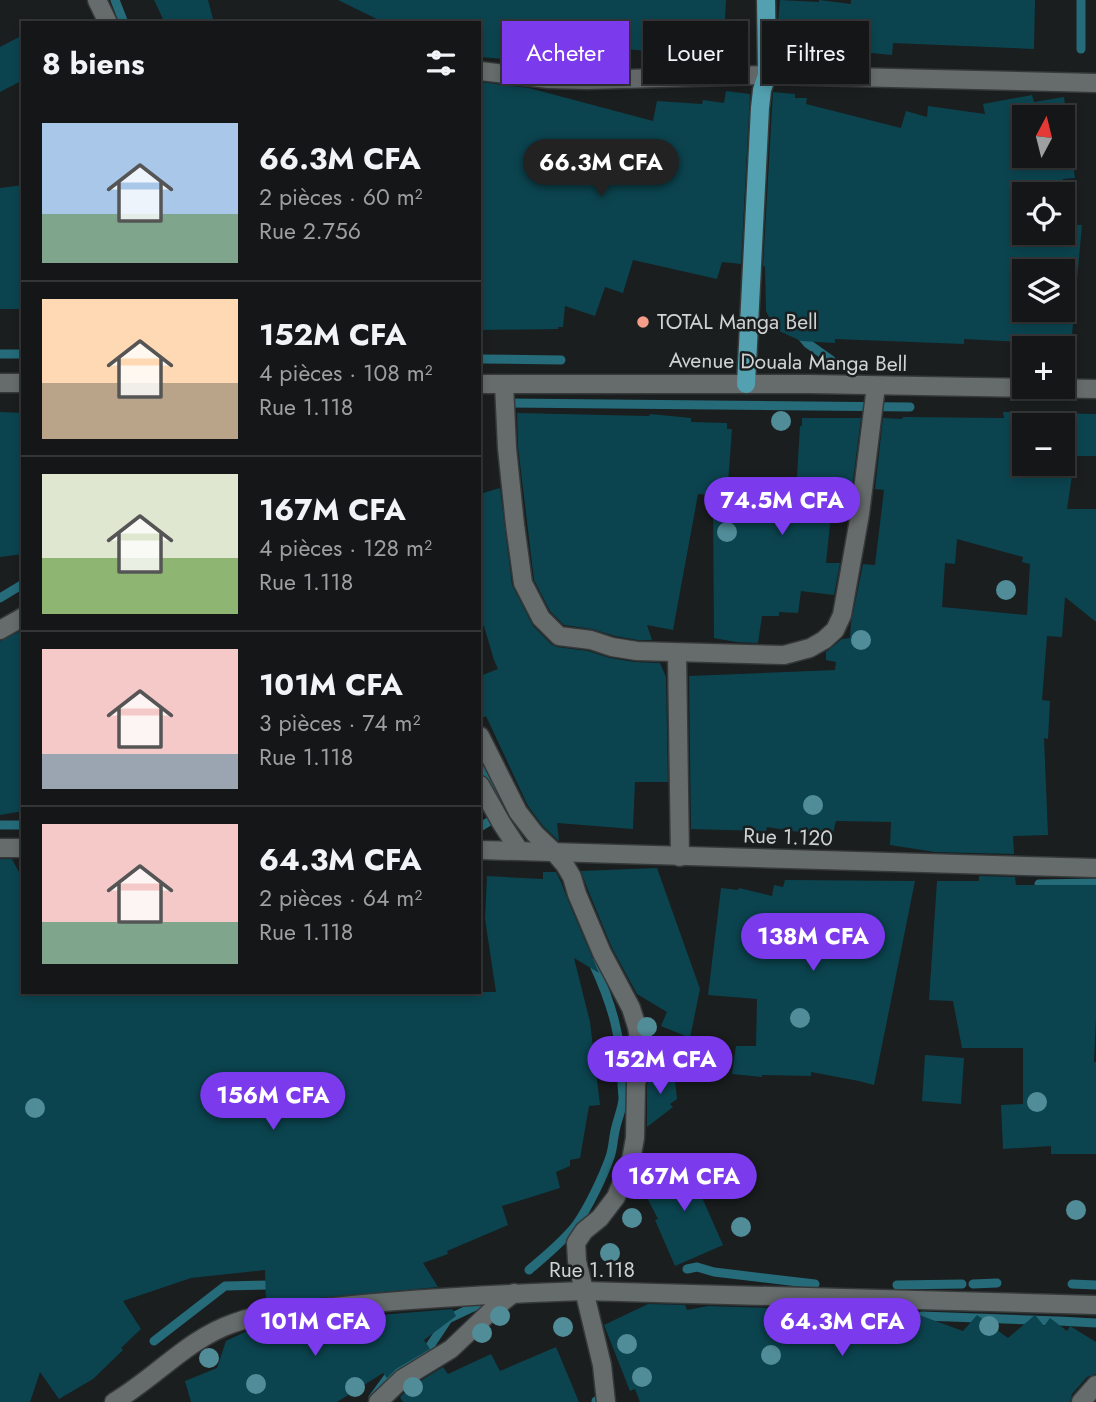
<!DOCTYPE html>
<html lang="fr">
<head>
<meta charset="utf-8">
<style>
	:root { --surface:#141617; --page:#1d1f20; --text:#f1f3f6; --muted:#9d9fa1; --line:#333536; --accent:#7c3aed }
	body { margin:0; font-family:Jost,sans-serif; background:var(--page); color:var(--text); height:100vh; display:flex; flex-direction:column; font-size:26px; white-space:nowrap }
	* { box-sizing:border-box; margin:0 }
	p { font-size:23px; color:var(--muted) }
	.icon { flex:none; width:38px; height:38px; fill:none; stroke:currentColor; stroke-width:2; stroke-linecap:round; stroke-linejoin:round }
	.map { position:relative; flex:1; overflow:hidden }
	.drawer { position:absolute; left:21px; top:21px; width:460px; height:973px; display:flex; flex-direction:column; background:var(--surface); border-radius:0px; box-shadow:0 4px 10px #0003,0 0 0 2px var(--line) }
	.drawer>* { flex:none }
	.banner { position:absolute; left:502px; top:21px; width:488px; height:63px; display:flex; gap:14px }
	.needle { width:46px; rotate:7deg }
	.tools { position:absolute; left:1012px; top:105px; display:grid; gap:14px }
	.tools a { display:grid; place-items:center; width:63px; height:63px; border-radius:0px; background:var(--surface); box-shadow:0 4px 10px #0003,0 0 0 2px var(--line); font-size:35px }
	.price { position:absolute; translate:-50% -60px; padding:0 16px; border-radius:24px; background:var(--accent); color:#fff; font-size:23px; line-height:46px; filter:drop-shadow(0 2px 4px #0008) }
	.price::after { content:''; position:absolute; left:50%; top:42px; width:21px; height:16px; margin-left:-10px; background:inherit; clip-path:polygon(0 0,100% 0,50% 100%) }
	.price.on { background:#222; color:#fff }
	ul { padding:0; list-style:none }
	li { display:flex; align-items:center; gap:21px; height:175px; padding:0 21px }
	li+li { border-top:2px solid var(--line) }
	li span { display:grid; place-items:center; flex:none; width:196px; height:140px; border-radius:0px; color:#555 }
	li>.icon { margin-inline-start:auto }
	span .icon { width:84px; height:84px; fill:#fffc; stroke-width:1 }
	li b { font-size:30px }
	h2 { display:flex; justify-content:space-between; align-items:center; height:84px; padding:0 21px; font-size:30px }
	.tag { padding:0 24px; border-radius:0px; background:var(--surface); box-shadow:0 4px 10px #0003,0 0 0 2px var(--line); font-size:24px; line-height:63px }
	.tag.on { background:var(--accent); color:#fff }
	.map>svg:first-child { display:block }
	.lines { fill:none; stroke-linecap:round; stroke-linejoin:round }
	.stream { stroke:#256b79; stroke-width:9 }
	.building { fill:#0b444f; fill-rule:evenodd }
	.minor-casing { stroke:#363939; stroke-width:21 }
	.major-casing { stroke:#363939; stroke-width:21 }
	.minor { stroke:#666b6c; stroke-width:18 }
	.major { stroke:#52a0b0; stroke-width:18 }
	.tree { fill:#518d99 }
	.poi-dot { fill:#f49e8a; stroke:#1a1e1f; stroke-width:2.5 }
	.labels { text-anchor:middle; stroke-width:5; stroke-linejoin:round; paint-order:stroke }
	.poi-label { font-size:21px; fill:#d0d3d3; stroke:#1a1e1f; text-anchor:start }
	.street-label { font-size:21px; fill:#d0d3d3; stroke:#1a1e1f }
</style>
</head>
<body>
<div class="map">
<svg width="1096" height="1402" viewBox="0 0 1096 1402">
	<rect width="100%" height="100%" fill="#1a1e1f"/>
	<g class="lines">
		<g class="stream">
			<path d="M115,0L124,23"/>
			<path d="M1081,49V0"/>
			<path d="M784,50V33"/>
			<path d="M799,333L807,343L831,360"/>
			<path d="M0,354H23"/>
			<path d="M480,359L561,360"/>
			<path d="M502,403L910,407"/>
			<path d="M0,598L23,584"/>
			<path d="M480,763L511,820"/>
			<path d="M0,825H23"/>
			<path d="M480,827L498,816"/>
			<path d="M1039,884L1096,883"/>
			<path d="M687,1269L697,1267L714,1272L815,1284"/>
			<path d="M529,1270C545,1256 563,1242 576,1225C588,1208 603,1177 610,1157C613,1149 613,1140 615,1131C617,1120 622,1110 623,1099C623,1094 622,1088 622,1083C622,1038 612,1004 593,963"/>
			<path d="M973,1284L997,1283"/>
			<path d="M1072,1284L1096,1285"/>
			<path d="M897,1285L962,1284"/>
			<path d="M922,1316L1057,1321"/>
			<path d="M1059,1321L1096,1323"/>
			<path d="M154,1341L225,1286L270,1285"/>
			<path d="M373,1398L389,1376L422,1358L448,1319L484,1302"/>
			<path d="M596,1401V1402"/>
		</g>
	</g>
	<g class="building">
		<path d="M154,0H208L214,23H165Z"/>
		<path d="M338,0H726L723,57L551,43L549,63L480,57V23H385Z"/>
		<path d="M780,0L819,2V0L851,4V0H1035L1034,49L893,43L892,55L778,44V22Z"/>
		<path d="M23,35V80L0,92V47Z"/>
		<path d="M480,82L529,88L653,121L657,101L702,104L703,100L724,103L726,91L750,94L741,264L722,262L717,279L633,260L623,293L605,287L595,316L565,306L563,327H558V329L480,330Z"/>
		<path d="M773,92L795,94V98H807L806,104L901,128L906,111L927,117L928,106L985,114L983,104L1032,95L1034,102L1064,97L1075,178L1063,179L1061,194H1024V233H1062V224L1082,225L1071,346L1055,344V348H1025L1023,342L964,339V344L835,339V343L801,341L775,329L766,311L765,267L763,266ZM1024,117H1062V156H1024ZM1024,271H1062V310H1024Z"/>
		<path d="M23,185V309H0V188Z"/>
		<path d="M0,412L23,413V554L0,557Z"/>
		<path d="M1003,412L1096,414V456H1075L1067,509H1096V622L1065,597L1062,637L1047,636L1042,700L1050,701L1048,739L1044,738L1048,835L1013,836L1014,854L935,852L890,845L891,822L836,821L832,837L767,827L766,831L691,829L689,676L835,670L836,662L826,660V652L842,639L850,638L851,623L863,564L875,565L884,490L875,489L883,418L902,419L903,417L1004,418ZM1024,425H1062V464H1024ZM957,539L1023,557L1022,562L1030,564L1027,615L942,607L945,563L955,564Z"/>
		<path d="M517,413L649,416L650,414L691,418V422L727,423V429H732L727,497L698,494L673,630L647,625L652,640H638L615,636L592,629L564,625L550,611L534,580L518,447Z"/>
		<path d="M802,418H861L852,488L834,486L826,563H840L834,595L801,591L798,613L779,612V616H762L758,643L736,642L714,638L713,500L795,510L800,426H802Z"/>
		<path d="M500,488L512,585L533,626L551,644L557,647L588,651L610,658L635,662L660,663L666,677L668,782H635L633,829L557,823L559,841L543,826L528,806L486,716L480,719V676L498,669L494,660L484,626L480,627V494Z"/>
		<path d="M23,630V811L0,815V641Z"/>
		<path d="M0,859H12L23,880V992H496L485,919L487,876L543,879V872H556L561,882L567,898L599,973L574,958L590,1022L600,1105L589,1106L580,1158L570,1160V1166L556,1172L560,1188L502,1206L508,1225L447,1251L448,1254L423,1263L438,1287L266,1303L265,1270L191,1278L123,1301L141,1329L121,1348L123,1350L93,1379L59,1399L40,1372L30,1402H0Z"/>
		<path d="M657,868L700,989L690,1038L661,1026L667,1012L637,994L612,948L588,890L581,871Z"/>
		<path d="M979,876L1015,877L1016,885H1096V1018L1094,1062H1096V1154H1051V1146L1003,1149L1001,1105L1023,1104V1048H962L953,1001L929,1000L937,881H979Z"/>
		<path d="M785,880L915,881L874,1085L859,1081L811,1072V1076L762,1075V1077L732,1074L736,1046H756L757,999L708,995L721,888L738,890L739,888L772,896L774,885L783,887Z"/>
		<path d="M925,1055L964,1058L961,1104L922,1101Z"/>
		<path d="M674,1072L677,1099L670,1104L673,1107L647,1127V1085L650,1078Z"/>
		<path d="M698,1160L712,1187L700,1193L723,1245L675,1266L655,1220L658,1219L642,1188Z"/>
		<path d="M648,1304L685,1305L687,1310L708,1306L772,1308L773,1309L797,1308L799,1319L847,1310L850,1324L874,1310H878L888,1328L908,1311L963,1331L977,1315L1008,1338L1035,1315L1044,1326L1050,1318L1067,1331L1070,1326L1096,1342V1374L1087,1377L1072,1394L1070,1402H640L635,1389L630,1391L604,1325Z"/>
		<path d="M452,1309L456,1316L424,1340L430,1349L396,1369L387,1378L383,1373L337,1402H191L185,1381L217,1368L226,1341L247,1331L285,1323Z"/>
		<path d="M556,1347L579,1402H403L400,1397L409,1388L443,1367L448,1374L491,1354L500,1371Z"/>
	</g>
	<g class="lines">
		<g class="minor-casing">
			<g id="minor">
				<path d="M97,0L108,23"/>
				<path d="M480,71L548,79L587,80L767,75L1096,83"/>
				<path d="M0,383H23"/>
				<path d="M480,384H810L1096,389"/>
				<path d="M504,384L507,448L515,525L523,583L541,618L559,636L591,640L612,647L637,651L784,655L810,648L824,640L835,630L842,615L860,514L876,386"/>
				<path d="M0,630L23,617"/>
				<path d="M677,653L680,857"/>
				<path d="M480,736L518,812L535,834L553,851L565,865L572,877L577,894L602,953L631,1008L637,1027L641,1051L639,1074L636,1083L635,1138L631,1160L616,1197L600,1218L584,1231L576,1243L577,1261L602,1365L606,1402"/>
				<path d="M480,785L502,824L519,850"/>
				<path d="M0,848H23"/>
				<path d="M480,850L1096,868"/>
				<path d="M114,1402C155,1378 189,1338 234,1323C265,1311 301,1311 334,1307C417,1298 500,1294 584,1291L1096,1305"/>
				<path d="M378,1402L402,1379L451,1349L492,1310L514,1293"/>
				<path d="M1081,1402L1096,1385"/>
			</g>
		</g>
		<g class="major-casing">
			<path id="major" d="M746,384L760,108L762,90L767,75L766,0"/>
		</g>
		<use href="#minor" class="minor"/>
		<use href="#major" class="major"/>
	</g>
	<g class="tree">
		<circle cx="781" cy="421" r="10"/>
		<circle cx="727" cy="532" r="10"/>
		<circle cx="1006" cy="590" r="10"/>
		<circle cx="861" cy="640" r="10"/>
		<circle cx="813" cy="805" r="10"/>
		<circle cx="800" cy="1018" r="10"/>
		<circle cx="647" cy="1027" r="10"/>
		<circle cx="660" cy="1049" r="10"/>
		<circle cx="1037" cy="1102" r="10"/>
		<circle cx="35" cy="1108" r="10"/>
		<circle cx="1076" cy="1210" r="10"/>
		<circle cx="632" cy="1218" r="10"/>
		<circle cx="741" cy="1227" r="10"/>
		<circle cx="610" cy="1253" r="10"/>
		<circle cx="500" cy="1316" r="10"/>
		<circle cx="989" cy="1326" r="10"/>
		<circle cx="563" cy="1327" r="10"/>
		<circle cx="482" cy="1333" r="10"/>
		<circle cx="627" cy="1344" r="10"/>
		<circle cx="771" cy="1355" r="10"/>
		<circle cx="209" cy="1358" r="10"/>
		<circle cx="642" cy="1377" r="10"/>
		<circle cx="256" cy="1384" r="10"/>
		<circle cx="355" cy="1387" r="10"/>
		<circle cx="413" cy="1387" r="10"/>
	</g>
	<circle class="poi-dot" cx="643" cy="322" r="7"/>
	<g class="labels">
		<g class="poi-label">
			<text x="657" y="329">TOTAL Manga Bell</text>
		</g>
		<g class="street-label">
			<text transform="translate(788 362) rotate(1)" y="7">Avenue Douala Manga Bell</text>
			<text transform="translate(788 837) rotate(2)" y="7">Rue 1.120</text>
			<text x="592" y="1277">Rue 1.118</text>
		</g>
	</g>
</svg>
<div class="tools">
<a><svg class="needle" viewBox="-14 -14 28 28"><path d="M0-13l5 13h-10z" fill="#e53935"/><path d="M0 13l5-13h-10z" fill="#9d9fa1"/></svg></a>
<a><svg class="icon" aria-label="locate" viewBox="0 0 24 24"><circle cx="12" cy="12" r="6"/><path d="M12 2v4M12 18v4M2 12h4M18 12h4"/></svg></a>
<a><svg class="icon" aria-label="layers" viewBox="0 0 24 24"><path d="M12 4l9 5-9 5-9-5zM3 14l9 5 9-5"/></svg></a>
<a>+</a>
<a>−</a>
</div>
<b class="price on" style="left:601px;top:199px">66.3M CFA</b>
<b class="price" style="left:782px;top:537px">74.5M CFA</b>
<b class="price" style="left:813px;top:973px">138M CFA</b>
<b class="price" style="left:660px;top:1096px">152M CFA</b>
<b class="price" style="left:273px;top:1132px">156M CFA</b>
<b class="price" style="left:684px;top:1213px">167M CFA</b>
<b class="price" style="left:315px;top:1358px">101M CFA</b>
<b class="price" style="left:842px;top:1358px">64.3M CFA</b>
<div class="banner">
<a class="tag on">Acheter</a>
<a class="tag">Louer</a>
<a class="tag">Filtres</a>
</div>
<section class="drawer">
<h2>8 biens<svg class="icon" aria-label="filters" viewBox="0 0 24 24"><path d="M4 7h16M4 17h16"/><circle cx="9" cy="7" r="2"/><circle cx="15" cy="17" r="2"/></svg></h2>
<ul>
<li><span style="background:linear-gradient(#a9c7e8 65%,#7fa58c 0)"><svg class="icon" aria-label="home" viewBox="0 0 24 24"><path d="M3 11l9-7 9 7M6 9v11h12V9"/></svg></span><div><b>66.3M CFA</b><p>2 pièces · 60 m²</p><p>Rue 2.756</p></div></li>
<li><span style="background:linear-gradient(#ffd9b3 60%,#b9a48a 0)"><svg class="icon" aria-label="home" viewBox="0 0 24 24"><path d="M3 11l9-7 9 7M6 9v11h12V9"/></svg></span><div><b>152M CFA</b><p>4 pièces · 108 m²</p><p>Rue 1.118</p></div></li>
<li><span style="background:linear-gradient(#dfe7d0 60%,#8fb573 0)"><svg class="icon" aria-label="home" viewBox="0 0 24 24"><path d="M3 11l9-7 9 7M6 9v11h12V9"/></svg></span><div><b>167M CFA</b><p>4 pièces · 128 m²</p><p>Rue 1.118</p></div></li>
<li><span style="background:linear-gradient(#f6c9c9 75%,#9aa5b1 0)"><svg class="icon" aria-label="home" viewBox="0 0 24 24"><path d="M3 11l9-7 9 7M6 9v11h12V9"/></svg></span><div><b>101M CFA</b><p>3 pièces · 74 m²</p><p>Rue 1.118</p></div></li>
<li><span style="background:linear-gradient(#f6c9c9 70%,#7fa58c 0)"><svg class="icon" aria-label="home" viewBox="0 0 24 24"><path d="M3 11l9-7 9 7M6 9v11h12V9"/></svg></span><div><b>64.3M CFA</b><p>2 pièces · 64 m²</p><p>Rue 1.118</p></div></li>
</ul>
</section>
</div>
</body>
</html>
